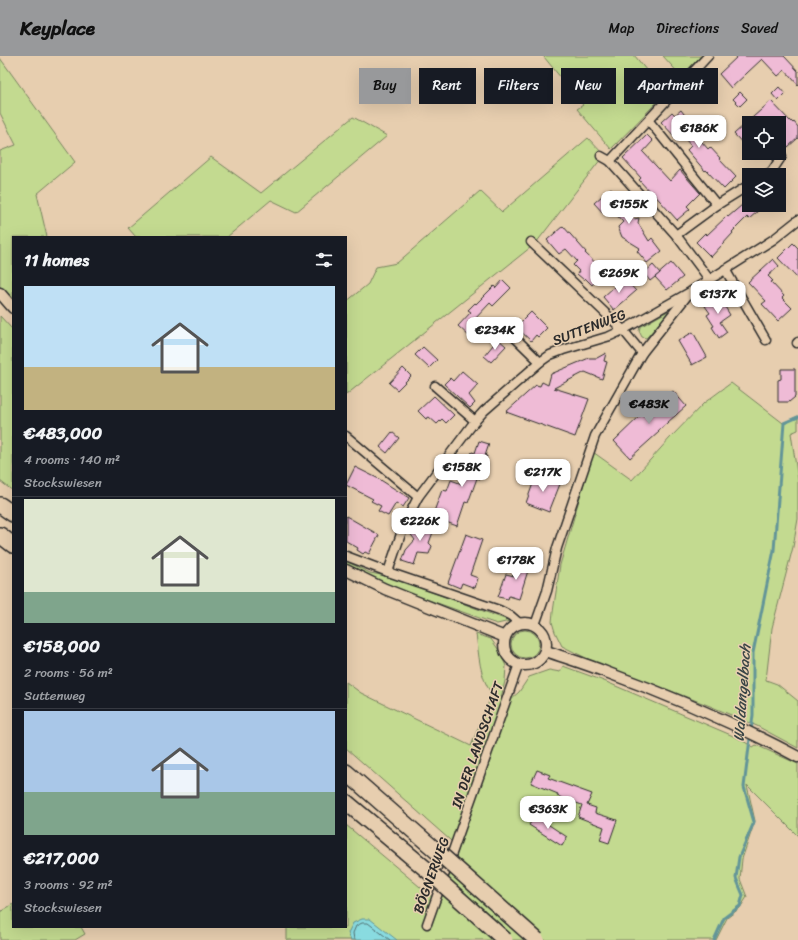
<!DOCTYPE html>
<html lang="en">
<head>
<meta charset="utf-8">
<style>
	:root { --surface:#171b24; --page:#242831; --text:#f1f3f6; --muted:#9ea1a6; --line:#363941; --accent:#98999b }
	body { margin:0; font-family:Sriracha,sans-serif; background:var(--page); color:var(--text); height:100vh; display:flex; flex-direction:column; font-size:15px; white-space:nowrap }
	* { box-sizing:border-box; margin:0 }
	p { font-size:13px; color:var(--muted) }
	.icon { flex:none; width:22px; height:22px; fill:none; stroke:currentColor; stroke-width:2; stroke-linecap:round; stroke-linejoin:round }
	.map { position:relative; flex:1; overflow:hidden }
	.panel { position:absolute; left:12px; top:180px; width:335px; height:692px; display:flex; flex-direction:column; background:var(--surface); border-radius:0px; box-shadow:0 4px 16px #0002 }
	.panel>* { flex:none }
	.guide { position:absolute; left:359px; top:12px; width:379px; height:36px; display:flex; gap:8px }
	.controls { position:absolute; left:742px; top:60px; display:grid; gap:8px }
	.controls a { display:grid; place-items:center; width:44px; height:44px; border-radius:0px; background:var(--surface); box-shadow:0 4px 16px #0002; font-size:20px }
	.price { position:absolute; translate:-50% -34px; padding:0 9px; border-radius:8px; background:#fff; color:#222; font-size:13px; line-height:26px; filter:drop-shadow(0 1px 2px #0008) }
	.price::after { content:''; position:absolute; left:50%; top:24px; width:12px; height:9px; margin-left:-6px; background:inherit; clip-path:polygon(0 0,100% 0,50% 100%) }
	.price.current { background:var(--accent); color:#111 }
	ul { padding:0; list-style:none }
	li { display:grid; align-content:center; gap:8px; height:212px; padding:0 12px }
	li+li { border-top:1px solid var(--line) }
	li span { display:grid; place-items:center; height:124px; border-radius:0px; color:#555 }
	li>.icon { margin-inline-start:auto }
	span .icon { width:72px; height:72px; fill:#fffc; stroke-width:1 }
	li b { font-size:17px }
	h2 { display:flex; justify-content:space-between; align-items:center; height:48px; padding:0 12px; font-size:17px }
	.tag { padding:0 14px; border-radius:0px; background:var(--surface); box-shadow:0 4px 16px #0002; font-size:14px; line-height:36px }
	.tag.current { background:var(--accent); color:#111 }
	header { display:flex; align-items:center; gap:24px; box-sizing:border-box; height:56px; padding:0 20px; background:var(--accent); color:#111 }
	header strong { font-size:19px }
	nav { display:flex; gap:22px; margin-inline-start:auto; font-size:14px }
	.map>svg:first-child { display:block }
	.green { fill:#c3da90; stroke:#77825e }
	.water { fill:#89dbe0; stroke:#639598 }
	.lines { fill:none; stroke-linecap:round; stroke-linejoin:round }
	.shore { stroke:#517173; stroke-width:1 }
	.stream { stroke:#639598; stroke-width:3 }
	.building { fill:#efbbd6; stroke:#2b2b2b }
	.minor-casing { stroke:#2b2b2b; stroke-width:11 }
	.tertiary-casing { stroke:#2b2b2b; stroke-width:13 }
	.motorway-casing { stroke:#2b2b2b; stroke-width:18 }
	.minor { stroke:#e7ceaf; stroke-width:8 }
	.tertiary { stroke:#e7ceaf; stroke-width:10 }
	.motorway { stroke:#e7ceaf; stroke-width:15 }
	.motorway-bridge-casing { stroke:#2b2b2b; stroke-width:18; stroke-linecap:butt }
	.motorway-bridge { stroke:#e7ceaf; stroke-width:15 }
	.labels { text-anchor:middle; stroke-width:3; stroke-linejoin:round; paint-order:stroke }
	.street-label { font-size:14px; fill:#2b2b2b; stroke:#e7ceaf }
	.water-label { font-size:15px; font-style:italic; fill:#394546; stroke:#e7ceaf }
</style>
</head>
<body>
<header>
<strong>Keyplace</strong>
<nav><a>Map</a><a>Directions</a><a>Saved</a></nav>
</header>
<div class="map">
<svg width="798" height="884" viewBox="0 0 798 884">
	<rect width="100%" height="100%" fill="#e7ceaf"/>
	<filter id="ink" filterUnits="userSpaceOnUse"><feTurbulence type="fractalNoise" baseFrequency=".025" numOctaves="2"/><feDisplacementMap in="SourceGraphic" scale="8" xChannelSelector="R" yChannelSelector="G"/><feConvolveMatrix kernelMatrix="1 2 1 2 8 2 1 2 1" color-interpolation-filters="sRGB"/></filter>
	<g filter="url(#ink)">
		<g class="green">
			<path d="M544,0H635L665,38L611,93L577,53L583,49L544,1Z"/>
			<path d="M663,0H701L681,20Z"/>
			<path d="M0,2L75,106L37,138L47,181H13V245L0,230V95L16,89L0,57Z"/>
			<path d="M353,61L387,80L296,156L271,144L227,181H136L128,172L211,101L261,137Z"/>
			<path d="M588,82L604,99L536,187L346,339V246L368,228L376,211L397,207L480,135L502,156Z"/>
			<path d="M668,255H669V256L648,280L646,282L642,281L639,275L640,271Z"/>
			<path d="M0,260L13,274V435L0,425Z"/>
			<path d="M731,327L783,367L798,360V374L791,377L798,424V463L793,491L772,572L766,624L777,628L798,645V692L757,670L710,650L590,604L562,590L555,576L552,566L553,556L560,509L593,396L632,424L670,382L704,347Z"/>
			<path d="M346,505L370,517L392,521L510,565L497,568L488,565L409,537L373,523L346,509Z"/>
			<circle cx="525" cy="588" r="14"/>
			<path d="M476,578L491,583L498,593L506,610L505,625L501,642L511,643L519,636L529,621L549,614L560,616L563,610L604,625L738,682L753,691L756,689L798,708V780L747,729L755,765L742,803L740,823L747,841L740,852L727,862L716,884H287V871H346V769L438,846L459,792L346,692V626L361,637L471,690L492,638C479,621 479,598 476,578Z"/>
			<path d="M13,848V871H81L85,878L75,884H0V856Z"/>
		</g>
		<path class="water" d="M362,863H370L397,884H351L348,877L353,867Z"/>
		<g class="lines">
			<path class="shore" d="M354,884L353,877L356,870L362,867H368L390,884"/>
			<path class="stream" d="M714,884L724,862L740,850L743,839L736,822L739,801L754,766L744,731L753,659V597L774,494L784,367L798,361"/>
		</g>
		<g class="building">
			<path d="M738,0H784L798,15V29L785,14L778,20L762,3L731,32L719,18Z"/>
			<path d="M779,31L785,38L778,45L772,38Z"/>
			<path d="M740,36L747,43L740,50L733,43Z"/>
			<path d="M771,45L790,65V64L793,67L794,66L798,71V82L788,91L784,86L779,90V67H749V94L734,78Z"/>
			<path d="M681,54L687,62L685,64L696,77L695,78L708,93L710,91L720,102L719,103L736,121L724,133L706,114L705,115L687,94L691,90L681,78L677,83L661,66L672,56L675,59Z"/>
			<path d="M647,79L653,85L643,96L670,125L680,114L700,137L687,150L690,153L677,164L652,136L651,137L639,124L641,122L623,102Z"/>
			<path d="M611,132L628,149L624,153L634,163L639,162L638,167L649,185L652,182L662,195L647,207L637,195L640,192L622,181L618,171L623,166L610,152L604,158L594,147Z"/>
			<path d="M749,143V149H753L758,155L749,163L747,161L732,176L733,177L711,201L696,186L705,177L707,179L727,160L728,161Z"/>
			<path d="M563,170L586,196L585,197L605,216L592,229L585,222L584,224L577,218L579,215L573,209L577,205L566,193L559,198L547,184Z"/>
			<path d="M793,187L798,192V223L778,202Z"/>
			<path d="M773,203L779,210L768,220L773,225L771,226L784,240L782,242L792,252L778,265L762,248L766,245L748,226Z"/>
			<path d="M671,207L683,221L667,234L655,221Z"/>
			<path d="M653,209L660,217L650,225L644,217Z"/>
			<path d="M624,222L636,235L614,254L603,241Z"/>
			<path d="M503,224L511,232L493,250L490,247L473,265L480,271L470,281L458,270L471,256L468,254L475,247L476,248L494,230L496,232Z"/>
			<path d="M721,239L726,248L724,249L730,259L720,266L727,276L719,282L712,271L714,270L707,259L710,257L705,250Z"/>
			<path d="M531,256L547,272L538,281L536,279L531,285L516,271Z"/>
			<path d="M693,276L707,301L692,309L678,285Z"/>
			<path d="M498,283L506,290L491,306L484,300Z"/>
			<path d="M423,291L437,304L429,312L415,299Z"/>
			<path d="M606,297L604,305L607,306L602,323L585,316L554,332L589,343L575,381L506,356L536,329L540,330L542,326L548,329L551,318L589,302H597Z"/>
			<path d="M403,312L411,320L397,334L389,327Z"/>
			<path d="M781,313H795V341L789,346H778V324L781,323Z"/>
			<path d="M462,315L478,329L469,339L475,347L470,352L444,328L450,322L453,325Z"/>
			<path d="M673,335L686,350L658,375L659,376L630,402L614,385L642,358L644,360Z"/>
			<path d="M434,340L454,359L446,367L442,363L437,368L429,361L426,363L418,355Z"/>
			<path d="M392,376L399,382L387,397L380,391Z"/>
			<path d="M479,385L489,388L485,400H487L485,407L488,408L486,416L483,415L480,423L477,422L468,447L465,446L457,470L432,461L442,434L447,435L451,424L462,428L468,410L465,409L467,401L470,402L472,396L475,397Z"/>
			<path d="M355,411L379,423L409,442L403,451L396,447L388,460L378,455L381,450L371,445L373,443L346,429Z"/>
			<path d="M536,419L560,428L549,456L526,447Z"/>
			<path d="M346,460L379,479L369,498L365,496L363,498L357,494L358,492L346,485Z"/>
			<path d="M423,463L436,468L429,487L432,490L429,498L418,497L414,509L402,505L406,494L415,484L409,476L417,479Z"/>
			<path d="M466,478L482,484L470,519L478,522L475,532L462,527L460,532L448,527Z"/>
			<path d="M524,500L532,502L519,543L509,540L508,543L498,541L506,518L514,520L518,510L520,511Z"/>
			<path d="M537,714L550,719L548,722L592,738L587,749L596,752L595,757L617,764L609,787L600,784L604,771L578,761L582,749L557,740L558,738L531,727Z"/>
			<path d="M541,759H544L549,762L546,767L567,781L562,790L529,769L534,761L538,764Z"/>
		</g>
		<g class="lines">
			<g class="minor-casing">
				<g id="minor">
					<path d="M649,65L717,149"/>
					<path d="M601,100L610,105L676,179L709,223"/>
					<path d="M610,105L708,0"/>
					<path d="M766,119L772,115L782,100"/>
					<path d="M676,179L717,149L749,129"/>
					<path d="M531,186L623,274L642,297"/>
					<path d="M725,213L766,284"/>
					<path d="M501,268L540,306"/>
					<path d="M797,287L798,286"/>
					<path d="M435,330L475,365"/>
					<path d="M346,380L418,441"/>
					<path d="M346,500L388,516"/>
					<path d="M519,567L511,560L499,554L388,516L404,469L418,441L475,365L484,355L540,306L550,299L563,294L610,280L623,274L690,236L774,183L798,164"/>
					<path d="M535,569L547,535L557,492L595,380L642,297L687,240"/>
					<path d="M427,868L519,608"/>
				</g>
			</g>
			<g class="tertiary-casing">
				<g id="tertiary">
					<path d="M0,237L13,252"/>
					<path d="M346,514L385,533L505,581"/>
					<circle cx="525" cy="588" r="21"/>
					<path d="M546,595C566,602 586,608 606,616C672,640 736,668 798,701"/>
				</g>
			</g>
			<g class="motorway-casing">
				<g id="motorway">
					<path d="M0,449L13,458"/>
					<path d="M0,479L13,489"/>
					<path d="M346,716L440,798"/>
					<path d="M346,746L426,813"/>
				</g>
			</g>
			<use href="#minor" class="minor"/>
			<use href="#tertiary" class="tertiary"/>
			<use href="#motorway" class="motorway"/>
			<g class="motorway-bridge-casing">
				<g id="motorway-bridge">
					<path d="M440,798L537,884"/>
					<path d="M426,813L505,884"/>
				</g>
			</g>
			<use href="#motorway-bridge" class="motorway-bridge"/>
		</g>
	</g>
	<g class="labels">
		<g class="street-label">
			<text transform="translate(589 271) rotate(-21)" y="5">SUTTENWEG</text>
			<text transform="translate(477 689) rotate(-71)" y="5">IN DER LANDSCHAFT</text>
			<text transform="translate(431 819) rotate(-70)" y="5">BÖGNERWEG</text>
		</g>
		<g class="water-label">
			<text transform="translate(742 637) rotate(-86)" y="5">Waldangelbach</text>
		</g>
	</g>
</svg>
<div class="controls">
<a><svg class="icon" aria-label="locate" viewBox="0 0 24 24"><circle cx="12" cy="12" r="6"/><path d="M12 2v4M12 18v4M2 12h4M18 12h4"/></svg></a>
<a><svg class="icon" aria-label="layers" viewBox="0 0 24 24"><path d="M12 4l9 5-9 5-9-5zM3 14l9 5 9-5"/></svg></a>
</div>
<b class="price" style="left:699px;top:93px">€186K</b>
<b class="price" style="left:629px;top:169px">€155K</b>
<b class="price" style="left:619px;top:238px">€269K</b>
<b class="price" style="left:718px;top:259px">€137K</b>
<b class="price" style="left:495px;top:295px">€234K</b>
<b class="price current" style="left:649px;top:369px">€483K</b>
<b class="price" style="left:462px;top:432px">€158K</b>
<b class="price" style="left:543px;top:437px">€217K</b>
<b class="price" style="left:420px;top:486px">€226K</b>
<b class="price" style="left:516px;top:525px">€178K</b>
<b class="price" style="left:548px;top:774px">€363K</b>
<div class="guide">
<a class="tag current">Buy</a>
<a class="tag">Rent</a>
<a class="tag">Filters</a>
<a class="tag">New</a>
<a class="tag">Apartment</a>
</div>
<section class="panel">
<h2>11 homes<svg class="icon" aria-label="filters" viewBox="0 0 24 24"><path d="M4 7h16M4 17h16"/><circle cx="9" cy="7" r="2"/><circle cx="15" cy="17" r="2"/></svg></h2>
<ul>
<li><span style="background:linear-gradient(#bfe0f5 65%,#c2b280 0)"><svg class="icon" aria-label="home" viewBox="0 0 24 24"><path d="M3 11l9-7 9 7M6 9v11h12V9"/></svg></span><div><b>€483,000</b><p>4 rooms · 140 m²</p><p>Stockswiesen</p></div></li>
<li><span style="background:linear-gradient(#dfe7d0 75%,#7fa58c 0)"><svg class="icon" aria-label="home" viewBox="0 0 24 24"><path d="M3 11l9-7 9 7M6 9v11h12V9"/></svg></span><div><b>€158,000</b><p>2 rooms · 56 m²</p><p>Suttenweg</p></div></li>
<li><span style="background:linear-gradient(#a9c7e8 65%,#7fa58c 0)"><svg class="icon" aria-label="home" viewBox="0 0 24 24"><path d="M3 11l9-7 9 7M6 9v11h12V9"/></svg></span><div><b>€217,000</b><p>3 rooms · 92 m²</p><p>Stockswiesen</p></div></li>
</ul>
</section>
</div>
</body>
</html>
